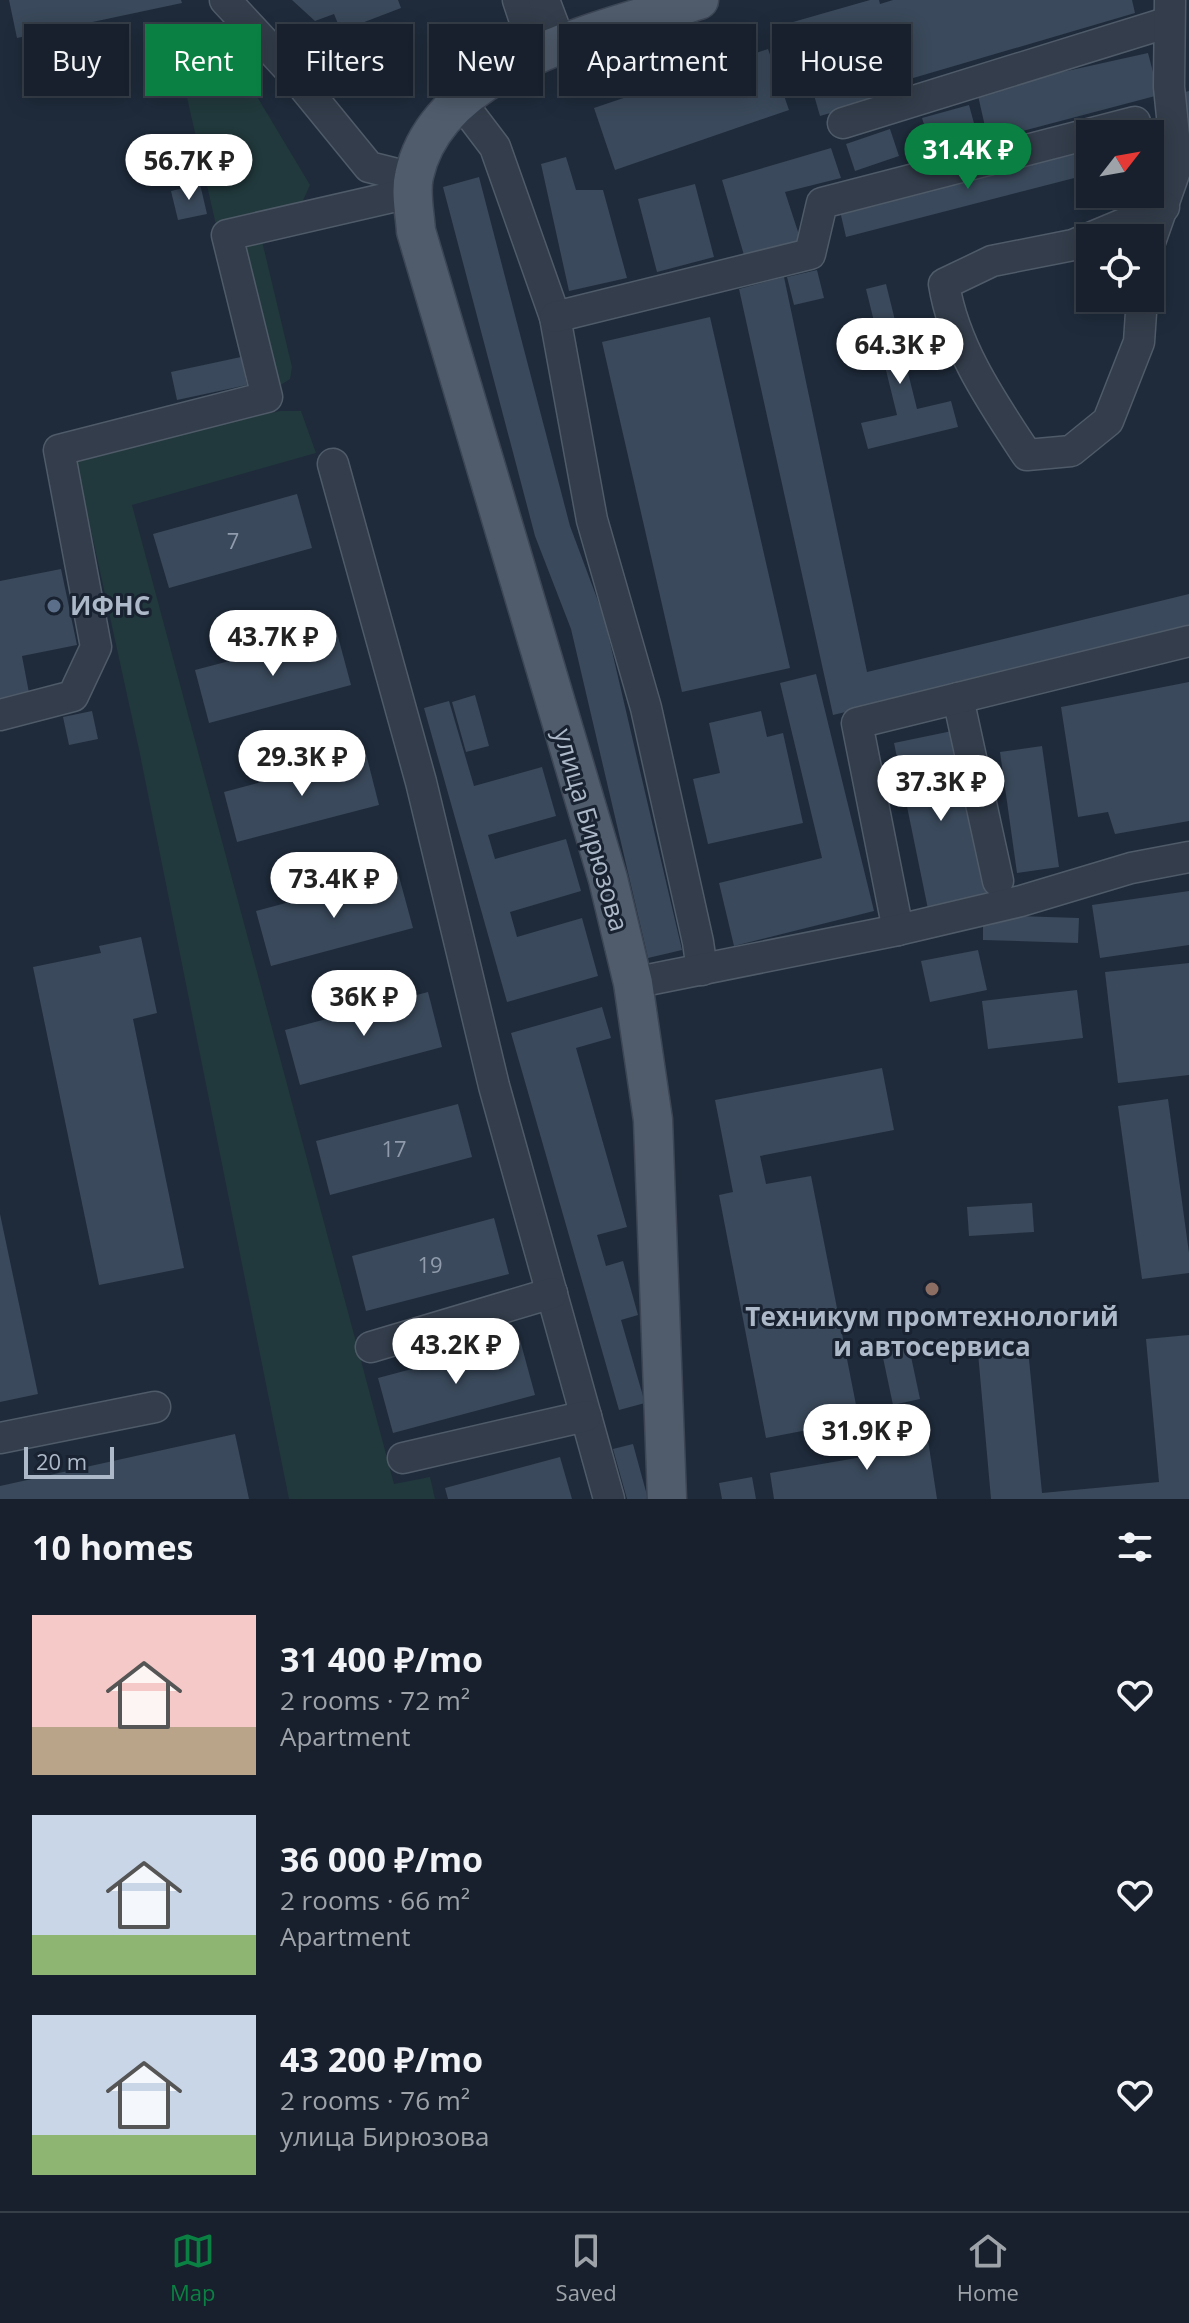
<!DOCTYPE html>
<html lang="en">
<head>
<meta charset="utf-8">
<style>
	:root { --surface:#17202c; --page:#242d38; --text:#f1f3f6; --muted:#9ea3a9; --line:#363e48; --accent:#0b8043 }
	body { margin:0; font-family:"Open Sans",sans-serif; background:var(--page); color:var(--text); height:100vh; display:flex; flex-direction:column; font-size:30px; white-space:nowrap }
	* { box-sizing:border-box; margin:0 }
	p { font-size:26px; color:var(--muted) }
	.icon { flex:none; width:44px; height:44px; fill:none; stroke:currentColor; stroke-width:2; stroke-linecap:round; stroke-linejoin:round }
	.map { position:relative; height:1499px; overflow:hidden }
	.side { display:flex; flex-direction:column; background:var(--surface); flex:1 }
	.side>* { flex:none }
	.banner { position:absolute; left:24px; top:24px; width:1142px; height:72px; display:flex; gap:16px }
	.needle { width:52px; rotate:59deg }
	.buttons { position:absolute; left:1076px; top:120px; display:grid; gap:16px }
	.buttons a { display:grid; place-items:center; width:88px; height:88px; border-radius:0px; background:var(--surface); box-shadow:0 4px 20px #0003,0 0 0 2px var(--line); font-size:40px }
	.scale { position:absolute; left:24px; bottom:20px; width:90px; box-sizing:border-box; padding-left:8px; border:4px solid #adb8c8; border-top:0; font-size:22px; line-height:28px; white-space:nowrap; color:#adb8c8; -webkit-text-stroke:6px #182230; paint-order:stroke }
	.price { position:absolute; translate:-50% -68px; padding:0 18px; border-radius:28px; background:#fff; color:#222; font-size:26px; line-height:52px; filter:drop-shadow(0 2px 4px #0008) }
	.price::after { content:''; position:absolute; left:50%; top:48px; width:24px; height:18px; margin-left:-12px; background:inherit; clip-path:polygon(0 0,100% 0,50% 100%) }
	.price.on { background:var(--accent); color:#fff }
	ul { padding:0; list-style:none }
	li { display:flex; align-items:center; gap:24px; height:200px; padding:0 32px }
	li span { display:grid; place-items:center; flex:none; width:224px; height:160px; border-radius:0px; color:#555 }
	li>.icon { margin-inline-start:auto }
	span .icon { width:96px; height:96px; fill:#fffc; stroke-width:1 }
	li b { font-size:34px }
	h2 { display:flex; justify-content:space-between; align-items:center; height:96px; padding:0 32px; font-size:34px }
	.pill { padding:0 28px; border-radius:0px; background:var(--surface); box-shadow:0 4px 20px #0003,0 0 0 2px var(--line); font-size:28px; line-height:72px }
	.pill.on { background:var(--accent); color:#fff }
	.menu { display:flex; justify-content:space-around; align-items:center; height:112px; border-top:2px solid var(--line); background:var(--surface); font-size:22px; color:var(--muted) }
	.menu a { display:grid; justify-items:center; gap:4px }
	.menu .on { color:var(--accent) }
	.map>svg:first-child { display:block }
	.green { fill:#21393c }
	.building { fill:#3a495b }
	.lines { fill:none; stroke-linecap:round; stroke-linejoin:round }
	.minor-casing { stroke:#505b69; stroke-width:33 }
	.major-casing { stroke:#3c4655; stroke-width:41 }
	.minor { stroke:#333d4b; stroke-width:30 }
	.major { stroke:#505c6c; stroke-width:38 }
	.service-dot { fill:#5c6f8a; stroke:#182230; stroke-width:3 }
	.education-dot { fill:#8d6e63; stroke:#182230; stroke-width:3 }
	.labels { text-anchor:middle; stroke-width:6; stroke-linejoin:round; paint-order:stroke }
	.number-label { font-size:22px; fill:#909cad }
	.poi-label { font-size:26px; font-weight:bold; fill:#adb8c8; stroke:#182230; text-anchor:start }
	.street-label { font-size:26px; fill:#adb8c8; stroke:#182230 }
</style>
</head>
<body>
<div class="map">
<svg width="1189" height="1499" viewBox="0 0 1189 1499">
	<rect width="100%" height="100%" fill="#1f2b3b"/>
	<g class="green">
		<path d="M206,26L228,48L310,185L301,205L216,225L186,93L183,35Z"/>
		<path d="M262,241L292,367L290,379L273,390L223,251Z"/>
		<path d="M280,411H301L316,453L132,505L394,1484L430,1477L435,1499H289L140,754L75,457Z"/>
	</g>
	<g class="building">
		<path d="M9,0H181L182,3L17,38Z"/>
		<path d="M292,0H398L401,8L341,31L334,14L315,21Z"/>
		<path d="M870,0H879L880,4L893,0H1132L1135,13L903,81L906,91L820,116L793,22Z"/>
		<path d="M768,49L789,110L615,170L594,108Z"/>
		<path d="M1148,53L1159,95L988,140L977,91Z"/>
		<path d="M1189,91V137L1181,93Z"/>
		<path d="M969,105L977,134L931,147L922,118Z"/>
		<path d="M890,129L899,156L855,171L846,144Z"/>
		<path d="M1153,129L1160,156L1150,159V134L1137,133Z"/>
		<path d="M1090,145V174L846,237L840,211Z"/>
		<path d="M831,148L841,178L785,192L802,244L746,262L722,180Z"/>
		<path d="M566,157L576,190H603L627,278L569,291L541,164Z"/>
		<path d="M479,177L570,526L604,617L682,950L648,958L571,629L535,536L443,187Z"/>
		<path d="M200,184L207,214L178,220L171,191Z"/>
		<path d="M695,184L714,257L657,272L638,199Z"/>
		<path d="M817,270L824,298L794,305L787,277Z"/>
		<path d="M784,277L867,672L1189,594V630L833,715L739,289Z"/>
		<path d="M886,284L917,409L951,401L958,427L868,449L861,423L897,415L866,289Z"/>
		<path d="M710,317L790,668L682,692L602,342Z"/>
		<path d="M241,357L247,385L177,400L171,372Z"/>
		<path d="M297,494L312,548L169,588L153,534Z"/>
		<path d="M61,569L77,645L22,656L29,693L0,699V581Z"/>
		<path d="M337,633L351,685L209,723L195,670Z"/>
		<path d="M816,674L874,911L734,946L719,883L822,858L780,683Z"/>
		<path d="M1189,682V821L1115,834L1108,812L1078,817L1061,707Z"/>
		<path d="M475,695L489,746L466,752L452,702Z"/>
		<path d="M449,701L474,786L542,767L556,816L488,835L495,859L566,839L581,891L510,912L517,937L582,918L598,976L507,1002L424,708Z"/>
		<path d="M92,711L98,739L69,745L63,717Z"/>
		<path d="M761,711L767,737L783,733L803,823L708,844L693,779L720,773L709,723Z"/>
		<path d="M952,731L988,902L929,914L894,743Z"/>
		<path d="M1042,746L1059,867L1017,873L1000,752Z"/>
		<path d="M366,754L379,805L237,842L224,792Z"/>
		<path d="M398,873L413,928L271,966L256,911Z"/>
		<path d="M1189,891V945L1100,958L1092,905Z"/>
		<path d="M983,915L1079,918L1078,943L983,940Z"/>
		<path d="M141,937L157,1013L133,1019L184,1268L99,1285L33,967L101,953L99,946Z"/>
		<path d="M978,950L987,990L930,1002L921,961Z"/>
		<path d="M1189,963V1075L1118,1083L1105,972Z"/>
		<path d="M1077,990L1083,1038L988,1049L982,1001Z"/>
		<path d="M428,992L442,1047L300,1085L285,1030Z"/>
		<path d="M602,1007L611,1038L576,1048L627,1227L597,1235L606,1266L623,1261L638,1315L621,1320L645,1403L619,1410L511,1033Z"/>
		<path d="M882,1068L894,1130L760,1156L766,1184L811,1176L859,1420L766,1438L719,1195L733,1192L715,1100Z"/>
		<path d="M1168,1099L1189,1253V1273L1142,1279L1118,1106Z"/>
		<path d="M458,1104L472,1157L330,1195L316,1141Z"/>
		<path d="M1032,1203L1034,1232L969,1236L967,1207Z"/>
		<path d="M0,1214L38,1394L0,1402Z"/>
		<path d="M494,1218L509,1274L366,1311L352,1256Z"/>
		<path d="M1189,1335V1499H991L978,1353L1028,1349L1042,1493L1159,1482L1146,1339Z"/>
		<path d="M520,1340L535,1395L393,1433L378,1378Z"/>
		<path d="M909,1347L920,1399L893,1405L882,1353Z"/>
		<path d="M926,1427L937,1499H774L770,1473L862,1457L859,1438Z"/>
		<path d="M235,1434L249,1499H0V1486Z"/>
		<path d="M633,1444L648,1499H627L613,1449Z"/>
		<path d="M560,1457L572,1499H448L445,1488Z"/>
		<path d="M752,1477L756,1499H722L719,1483Z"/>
	</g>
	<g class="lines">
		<g class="minor-casing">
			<g id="minor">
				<path d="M225,0L289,69L369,167L413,178"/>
				<path d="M518,0L536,54"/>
				<path d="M544,0L561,45"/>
				<path d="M457,103L473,118L495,147L555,317L592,520L646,708L698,942L702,970"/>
				<path d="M843,123L1169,22"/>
				<path d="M1150,242L1177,165L1169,87L1170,0"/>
				<path d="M1142,298L1139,342L1108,421L1071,451L1027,455C992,402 954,347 944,284L992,261L1073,245L1164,207"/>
				<path d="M555,317L810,254L822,203L1135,122"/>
				<path d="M333,464L421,782L494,1086L609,1499"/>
				<path d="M958,698L998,881"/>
				<path d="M0,715L73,696L96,647L59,450L267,397L227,235L414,192"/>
				<path d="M898,930L857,723L1189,641"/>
				<path d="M633,983L898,930L1021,901L1131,868L1189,857"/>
				<path d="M371,1347L552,1293"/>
				<path d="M0,1438L155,1407"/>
				<path d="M403,1458L586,1416"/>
			</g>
		</g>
		<g class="major-casing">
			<path id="major" d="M667,1499L653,1120L633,983L608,879L416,231C415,214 410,193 414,176C437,64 606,30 699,0"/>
		</g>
		<use href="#minor" class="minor"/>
		<use href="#major" class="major"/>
	</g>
	<circle class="service-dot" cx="54" cy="606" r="8"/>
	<circle class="education-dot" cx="932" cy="1289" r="8"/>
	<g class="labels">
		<g class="number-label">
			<text x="233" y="549">7</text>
			<text x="394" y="1157">17</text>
			<text x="430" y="1273">19</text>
		</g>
		<g class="poi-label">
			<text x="70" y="615">ИФНС</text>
			<text x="932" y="1326" text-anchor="middle">Техникум промтехнологий<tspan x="932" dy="30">и автосервиса</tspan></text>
		</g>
		<g class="street-label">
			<text transform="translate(591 830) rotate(74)" y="9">улица Бирюзова</text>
		</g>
	</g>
</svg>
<div class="buttons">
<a><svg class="needle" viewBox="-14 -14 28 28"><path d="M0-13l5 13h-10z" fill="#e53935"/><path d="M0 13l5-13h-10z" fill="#9ea3a9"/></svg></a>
<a><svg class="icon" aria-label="locate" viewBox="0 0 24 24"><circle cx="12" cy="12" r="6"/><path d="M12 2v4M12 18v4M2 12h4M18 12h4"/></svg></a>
</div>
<div class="scale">20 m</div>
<b class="price on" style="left:968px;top:191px">31.4K ₽</b>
<b class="price" style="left:189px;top:202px">56.7K ₽</b>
<b class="price" style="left:900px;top:386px">64.3K ₽</b>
<b class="price" style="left:273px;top:678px">43.7K ₽</b>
<b class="price" style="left:302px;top:798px">29.3K ₽</b>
<b class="price" style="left:941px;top:823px">37.3K ₽</b>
<b class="price" style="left:334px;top:920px">73.4K ₽</b>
<b class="price" style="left:364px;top:1038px">36K ₽</b>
<b class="price" style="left:456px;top:1386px">43.2K ₽</b>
<b class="price" style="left:867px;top:1472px">31.9K ₽</b>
<div class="banner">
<a class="pill">Buy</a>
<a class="pill on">Rent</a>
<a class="pill">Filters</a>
<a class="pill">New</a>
<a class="pill">Apartment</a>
<a class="pill">House</a>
</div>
</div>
<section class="side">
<h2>10 homes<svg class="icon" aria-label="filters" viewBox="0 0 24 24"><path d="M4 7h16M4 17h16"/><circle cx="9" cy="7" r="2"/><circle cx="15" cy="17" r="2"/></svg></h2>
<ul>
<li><span style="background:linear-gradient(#f6c9c9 70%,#b9a48a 0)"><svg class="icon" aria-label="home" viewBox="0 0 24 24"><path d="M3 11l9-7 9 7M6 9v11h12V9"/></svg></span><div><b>31 400 ₽/mo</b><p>2 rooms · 72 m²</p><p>Apartment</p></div><svg class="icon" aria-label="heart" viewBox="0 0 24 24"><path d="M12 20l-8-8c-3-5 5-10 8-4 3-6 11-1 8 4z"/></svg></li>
<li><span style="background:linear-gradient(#c9d6e8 75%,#8fb573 0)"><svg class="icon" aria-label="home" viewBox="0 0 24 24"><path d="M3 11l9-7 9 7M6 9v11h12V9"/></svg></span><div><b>36 000 ₽/mo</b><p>2 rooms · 66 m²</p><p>Apartment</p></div><svg class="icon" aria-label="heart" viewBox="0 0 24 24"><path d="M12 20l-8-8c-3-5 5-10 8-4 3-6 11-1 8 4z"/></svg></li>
<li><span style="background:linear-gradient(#c9d6e8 75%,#8fb573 0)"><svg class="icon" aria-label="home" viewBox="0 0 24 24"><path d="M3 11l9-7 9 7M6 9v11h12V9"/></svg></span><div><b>43 200 ₽/mo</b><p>2 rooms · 76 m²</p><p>улица Бирюзова</p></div><svg class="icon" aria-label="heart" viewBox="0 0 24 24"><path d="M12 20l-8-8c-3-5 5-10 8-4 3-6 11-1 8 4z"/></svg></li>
</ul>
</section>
<nav class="menu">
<a class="on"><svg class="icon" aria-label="map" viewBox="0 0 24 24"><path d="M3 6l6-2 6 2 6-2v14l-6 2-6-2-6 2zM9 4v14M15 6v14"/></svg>Map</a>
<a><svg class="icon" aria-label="saved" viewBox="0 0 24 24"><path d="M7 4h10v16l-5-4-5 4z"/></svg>Saved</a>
<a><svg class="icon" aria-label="home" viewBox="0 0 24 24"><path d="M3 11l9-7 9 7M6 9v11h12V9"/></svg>Home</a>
</nav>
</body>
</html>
